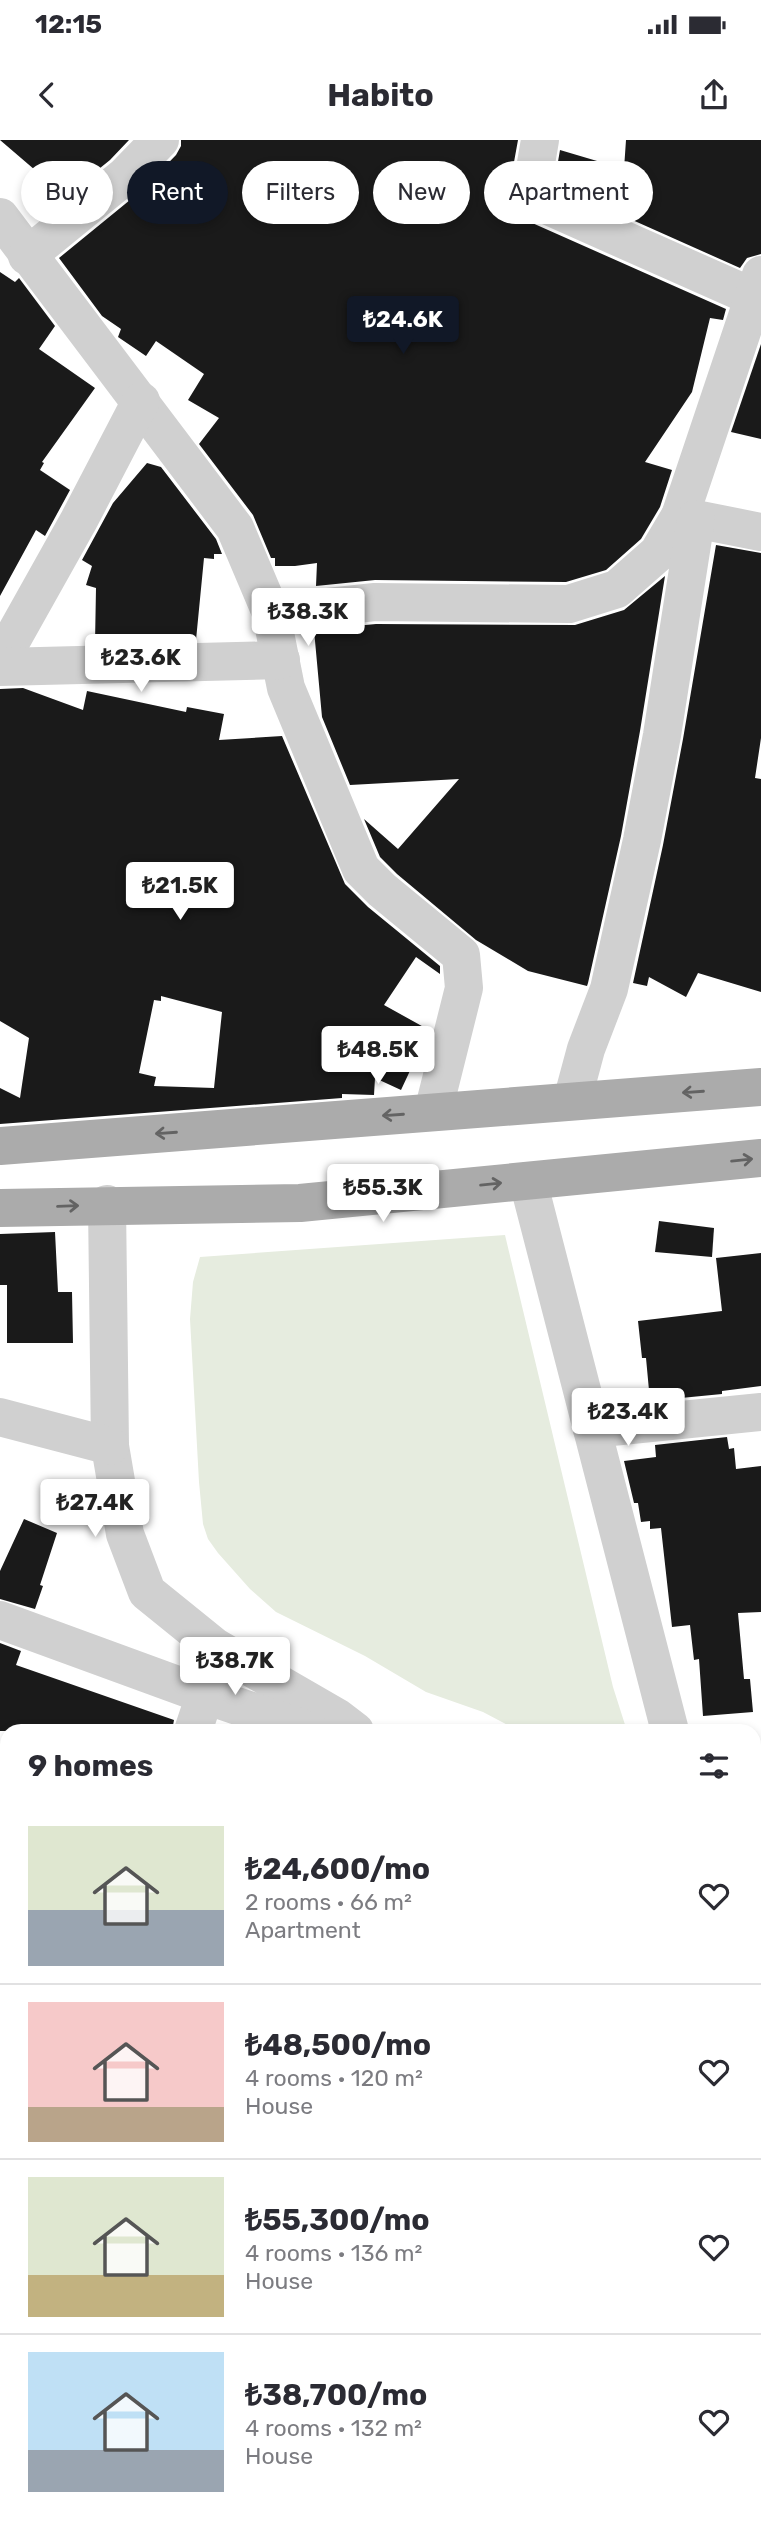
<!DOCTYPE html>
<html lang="en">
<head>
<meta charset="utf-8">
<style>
	:root { --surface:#fff; --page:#f7f7f7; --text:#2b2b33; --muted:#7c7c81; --line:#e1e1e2; --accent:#111827 }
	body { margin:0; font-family:Rubik,sans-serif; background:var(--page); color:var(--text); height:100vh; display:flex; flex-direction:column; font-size:26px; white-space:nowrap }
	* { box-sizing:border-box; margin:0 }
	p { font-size:23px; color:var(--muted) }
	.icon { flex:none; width:38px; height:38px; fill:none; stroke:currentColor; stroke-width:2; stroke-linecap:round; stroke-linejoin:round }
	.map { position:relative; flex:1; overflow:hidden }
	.drawer { position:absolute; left:0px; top:1584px; width:761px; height:800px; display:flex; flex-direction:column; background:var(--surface); border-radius:21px 21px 0 0; box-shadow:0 4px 10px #0003 }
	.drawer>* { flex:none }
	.banner { position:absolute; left:21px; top:21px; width:719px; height:63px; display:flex; gap:14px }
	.price { position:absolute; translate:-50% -60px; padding:0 16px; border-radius:7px; background:#fff; color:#222; font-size:23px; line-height:46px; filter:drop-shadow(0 2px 4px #0008) }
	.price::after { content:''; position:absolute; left:50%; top:42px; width:21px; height:16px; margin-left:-10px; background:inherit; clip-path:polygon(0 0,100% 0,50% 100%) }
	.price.current { background:var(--accent); color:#fff }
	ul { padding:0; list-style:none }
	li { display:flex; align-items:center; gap:21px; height:175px; padding:0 28px }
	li+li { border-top:2px solid var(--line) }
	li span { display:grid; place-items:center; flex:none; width:196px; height:140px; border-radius:0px; color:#555 }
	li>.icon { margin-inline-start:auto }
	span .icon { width:84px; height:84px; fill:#fffc; stroke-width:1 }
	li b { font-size:30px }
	h2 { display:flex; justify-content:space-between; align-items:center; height:84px; padding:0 28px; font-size:30px }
	.pill { padding:0 24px; border-radius:32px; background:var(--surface); box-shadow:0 4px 10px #0003; font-size:24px; line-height:63px }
	.pill.current { background:var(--accent); color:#fff }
	.status { display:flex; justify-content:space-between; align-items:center; height:49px; padding:0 35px; background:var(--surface); direction:ltr }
	.status svg { height:19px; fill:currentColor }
	header { display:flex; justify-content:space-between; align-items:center; height:91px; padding:0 28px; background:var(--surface); font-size:32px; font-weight:700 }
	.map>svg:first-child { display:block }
	.green { fill:#e6ecdf }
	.building { fill:#1a1a1a; fill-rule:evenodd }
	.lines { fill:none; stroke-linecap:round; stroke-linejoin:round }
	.minor { stroke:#d0d0d0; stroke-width:38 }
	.major { stroke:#ababab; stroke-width:38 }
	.oneway { stroke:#636363 }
</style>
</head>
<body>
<div class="status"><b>12:15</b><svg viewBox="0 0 49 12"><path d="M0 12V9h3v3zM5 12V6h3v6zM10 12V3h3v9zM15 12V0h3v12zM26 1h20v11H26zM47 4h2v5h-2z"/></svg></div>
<header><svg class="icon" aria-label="back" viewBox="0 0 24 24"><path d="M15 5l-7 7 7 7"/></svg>Habito<svg class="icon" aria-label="share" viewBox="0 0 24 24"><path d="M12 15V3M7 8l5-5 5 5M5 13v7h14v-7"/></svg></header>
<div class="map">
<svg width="761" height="2383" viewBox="0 0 761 2383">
	<rect width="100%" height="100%" fill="#fff"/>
	<path class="green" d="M505,1095L613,1547L627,1591H519L483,1572L426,1552L365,1516L276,1472L250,1449L218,1413L208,1399L203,1384L199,1342L190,1179L193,1142L200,1117Z"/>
	<g class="building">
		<path d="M0,0H129L110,20L58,62L50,55L56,48Z"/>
		<path d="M181,0H518L508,55L509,64L514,73L521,78L726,169L723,180L710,178L692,252L645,322L672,330L660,367L641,399L606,430L566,442L375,440L316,446L317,423L295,426H275V418H271L253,375L199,304L219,278L188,260L204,234L156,201L146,216L118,197L121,189L102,176L59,118L141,51L176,15L181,6Z"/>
		<path d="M626,0H761V114L747,118L740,128L554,45L560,10L624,29Z"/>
		<path d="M0,132L15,142L19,138L55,186L39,209L95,248L42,322L44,323L40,330L70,350L45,396L36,390L0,456Z"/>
		<path d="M761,204V299L731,292Z"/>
		<path d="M147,323L161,327L216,399L222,414H214V419L204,418L196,500L95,503L96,448L86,445L92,426L82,420L113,363Z"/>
		<path d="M716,405L761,413V598L755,638L761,639V852L698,833L686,857L649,837L647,846L633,843L663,705L683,599Z"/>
		<path d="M665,436L640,591L621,696L588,843L587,846L528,831L476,800L397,734L380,717L364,679L398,709L459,639L350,645L322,577L314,490L376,484L575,485L624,470Z"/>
		<path d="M23,548L83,570L87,551L186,572L187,567L224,574L219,600L282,596L345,744L368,767L440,826V834L416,817L384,865L429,890L401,950L375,938L374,955L342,954V958L0,984V948L20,958L29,898L0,881V549ZM161,856L222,872L214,948L154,946L156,937L139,933L154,860L161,861Z"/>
		<path d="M659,1081L714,1088L712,1117L655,1112Z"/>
		<path d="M55,1092L58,1152H72L73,1203H7V1145H0V1094Z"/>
		<path d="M761,1113V1246L722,1251V1254L650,1261L646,1218H642L638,1181L722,1171L716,1118Z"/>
		<path d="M727,1297L729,1309L734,1308L736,1329L761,1326V1472L738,1473L744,1539H750L753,1572L703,1576L699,1519L694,1520L690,1485L672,1487L661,1388L650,1389V1381L641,1382L638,1363H634L624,1321L656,1317L655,1305Z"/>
		<path d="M24,1379L57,1393L40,1445L43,1446L35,1469L0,1459V1431Z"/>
		<path d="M0,1503L21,1511L16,1525L174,1580L172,1591H0Z"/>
	</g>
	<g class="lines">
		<g class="minor">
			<path d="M540,0L530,58L755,158"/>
			<path d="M0,77L235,388L271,473L286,548L361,729L382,750L461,815L464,848L433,972"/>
			<path d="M27,116L125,36L160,0"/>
			<path d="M680,376L761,392"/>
			<path d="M271,473L375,462L569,464L617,449L658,413L680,376L761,135"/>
			<path d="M0,521L79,380L141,261"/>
			<path d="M0,527L281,520"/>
			<path d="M572,961L586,909L609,849L642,700L662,595L696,379"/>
			<path d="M528,1041L670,1591"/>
			<path d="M107,1064L110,1306L125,1394L147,1452L215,1507L338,1578L355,1591"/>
			<path d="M0,1277L110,1306"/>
			<path d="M592,1289L761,1272"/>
			<path d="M0,1480L205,1555L310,1591"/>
			<path d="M193,1591L205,1555L211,1529"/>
			<path d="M0,1666L7,1668"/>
			<path d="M754,1834L761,1839"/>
			<path d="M0,1854L7,1856"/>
			<path d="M754,2021L761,2002"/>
			<path d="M0,2052L7,2033"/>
			<path d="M754,2129L761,2131"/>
			<path d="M0,2359L7,2363"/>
			<path d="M31,2376L43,2383"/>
			<path d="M165,2383L169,2376"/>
			<path d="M436,2383L439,2376"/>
			<path d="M615,2383L618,2376"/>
		</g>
		<g class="major">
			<path d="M0,1006L761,947"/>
			<path d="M0,1068L300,1063L761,1018"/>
		</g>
	</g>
	<defs><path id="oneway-shaft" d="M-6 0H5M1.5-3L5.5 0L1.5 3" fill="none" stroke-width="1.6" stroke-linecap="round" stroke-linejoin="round" transform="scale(1.75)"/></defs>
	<g class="oneway">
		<use href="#oneway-shaft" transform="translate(693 952) rotate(176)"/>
		<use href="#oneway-shaft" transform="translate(393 975) rotate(176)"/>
		<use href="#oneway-shaft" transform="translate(166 993) rotate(176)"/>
		<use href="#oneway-shaft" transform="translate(742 1020) rotate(-6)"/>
		<use href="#oneway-shaft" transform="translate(491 1044) rotate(-6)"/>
		<use href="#oneway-shaft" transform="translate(68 1066) rotate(-2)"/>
	</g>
</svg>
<b class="price current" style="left:403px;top:216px">₺24.6K</b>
<b class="price" style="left:308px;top:508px">₺38.3K</b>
<b class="price" style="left:141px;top:554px">₺23.6K</b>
<b class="price" style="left:180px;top:782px">₺21.5K</b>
<b class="price" style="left:378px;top:946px">₺48.5K</b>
<b class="price" style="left:383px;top:1084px">₺55.3K</b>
<b class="price" style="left:628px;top:1308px">₺23.4K</b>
<b class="price" style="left:95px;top:1399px">₺27.4K</b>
<b class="price" style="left:235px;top:1557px">₺38.7K</b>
<div class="banner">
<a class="pill">Buy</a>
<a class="pill current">Rent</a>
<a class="pill">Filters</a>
<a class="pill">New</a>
<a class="pill">Apartment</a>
</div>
<section class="drawer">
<h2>9 homes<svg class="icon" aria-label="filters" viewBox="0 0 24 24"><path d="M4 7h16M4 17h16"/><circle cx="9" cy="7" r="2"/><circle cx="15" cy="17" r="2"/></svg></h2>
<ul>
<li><span style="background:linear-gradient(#dfe7d0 60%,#9aa5b1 0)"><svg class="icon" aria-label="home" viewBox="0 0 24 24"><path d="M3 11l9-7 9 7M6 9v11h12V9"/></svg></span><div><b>₺24,600/mo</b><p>2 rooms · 66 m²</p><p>Apartment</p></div><svg class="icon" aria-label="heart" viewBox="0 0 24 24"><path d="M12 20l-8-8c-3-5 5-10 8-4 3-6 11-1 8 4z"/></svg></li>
<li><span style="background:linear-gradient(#f6c9c9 75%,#b9a48a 0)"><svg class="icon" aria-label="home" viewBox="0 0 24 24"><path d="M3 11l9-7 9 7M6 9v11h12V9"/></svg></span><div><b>₺48,500/mo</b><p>4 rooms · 120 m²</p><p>House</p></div><svg class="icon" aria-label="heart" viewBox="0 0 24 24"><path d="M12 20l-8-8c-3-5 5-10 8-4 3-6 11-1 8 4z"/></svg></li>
<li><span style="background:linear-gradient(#dfe7d0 70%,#c2b280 0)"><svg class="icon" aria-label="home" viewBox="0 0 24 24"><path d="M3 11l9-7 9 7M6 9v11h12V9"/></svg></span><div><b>₺55,300/mo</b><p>4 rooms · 136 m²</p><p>House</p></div><svg class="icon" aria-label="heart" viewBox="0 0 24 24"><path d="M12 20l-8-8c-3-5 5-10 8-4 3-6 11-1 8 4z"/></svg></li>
<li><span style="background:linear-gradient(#bfe0f5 70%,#9aa5b1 0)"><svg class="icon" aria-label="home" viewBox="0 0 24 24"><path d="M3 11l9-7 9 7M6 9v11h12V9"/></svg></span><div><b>₺38,700/mo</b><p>4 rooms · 132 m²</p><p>House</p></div><svg class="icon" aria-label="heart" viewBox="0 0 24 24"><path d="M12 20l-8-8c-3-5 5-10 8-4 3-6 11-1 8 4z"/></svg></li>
</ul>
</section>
</div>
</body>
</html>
